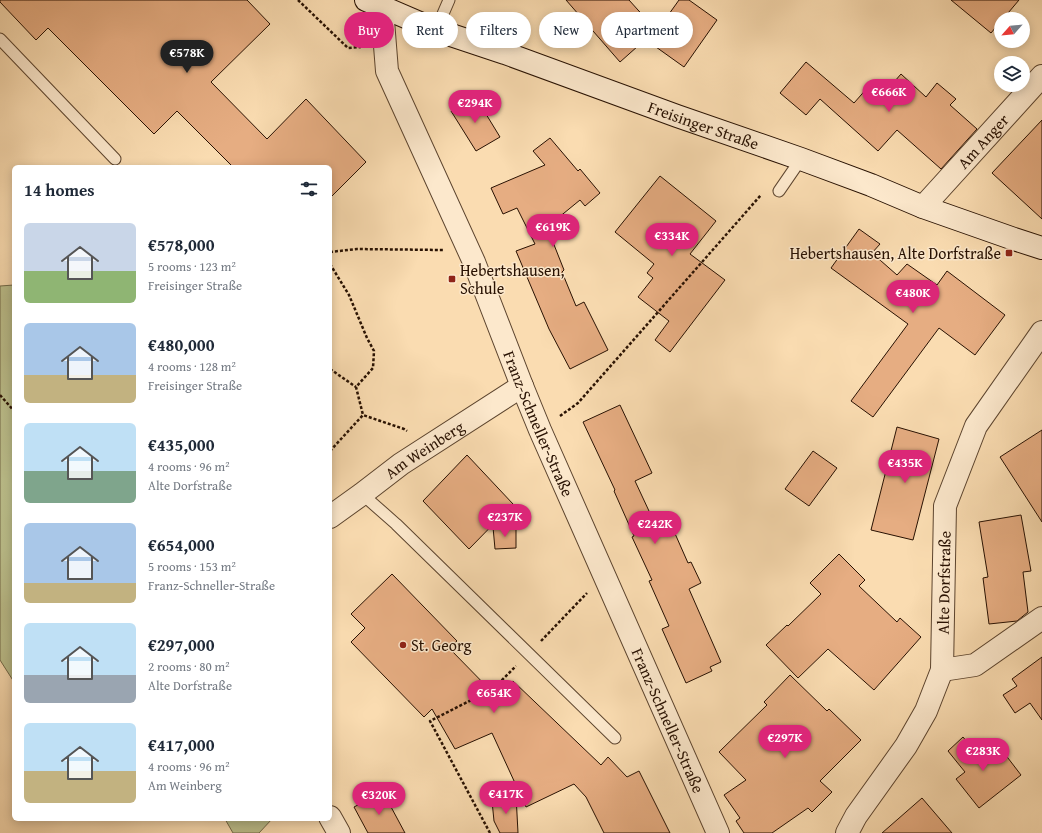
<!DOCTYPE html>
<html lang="en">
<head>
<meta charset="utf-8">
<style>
	:root { --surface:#fff; --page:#f2f2f3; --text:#1f2937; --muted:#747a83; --accent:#db2777 }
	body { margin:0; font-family:"Gentium Book Plus",serif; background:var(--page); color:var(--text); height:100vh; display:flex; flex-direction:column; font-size:15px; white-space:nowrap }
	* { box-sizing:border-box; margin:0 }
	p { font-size:13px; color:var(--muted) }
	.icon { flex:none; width:22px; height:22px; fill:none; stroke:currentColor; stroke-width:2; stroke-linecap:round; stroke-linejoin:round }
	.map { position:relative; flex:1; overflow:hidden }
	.details { position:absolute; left:12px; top:165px; width:320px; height:656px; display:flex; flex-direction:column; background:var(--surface); border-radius:6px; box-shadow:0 2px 10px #0003 }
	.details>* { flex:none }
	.hud { position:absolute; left:344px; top:12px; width:380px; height:36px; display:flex; gap:8px }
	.needle { width:26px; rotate:243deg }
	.controls { position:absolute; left:994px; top:12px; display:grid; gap:8px }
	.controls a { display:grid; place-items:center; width:36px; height:36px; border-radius:50%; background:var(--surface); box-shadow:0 2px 10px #0003; font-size:20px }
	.price { position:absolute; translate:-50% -34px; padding:0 9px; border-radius:14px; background:var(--accent); color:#fff; font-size:13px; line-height:26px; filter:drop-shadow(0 1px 2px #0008) }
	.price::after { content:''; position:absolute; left:50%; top:24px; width:12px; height:9px; margin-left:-6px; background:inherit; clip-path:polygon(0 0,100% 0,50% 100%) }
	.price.selected { background:#222; color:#fff }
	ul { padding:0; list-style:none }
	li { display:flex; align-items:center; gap:12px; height:100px; padding:0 12px }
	li span { display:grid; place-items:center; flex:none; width:112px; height:80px; border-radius:6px; color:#555 }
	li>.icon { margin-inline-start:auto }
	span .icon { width:48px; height:48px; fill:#fffc; stroke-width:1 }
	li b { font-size:17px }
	h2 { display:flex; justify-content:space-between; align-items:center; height:48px; padding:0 12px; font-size:17px }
	.chip { padding:0 14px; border-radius:18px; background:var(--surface); box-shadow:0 2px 10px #0003; font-size:14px; line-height:36px }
	.chip.selected { background:var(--accent); color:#fff }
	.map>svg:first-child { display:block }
	.green { fill:#bcc08d; stroke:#726848 }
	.building { fill:#e6ad82; stroke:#281102 }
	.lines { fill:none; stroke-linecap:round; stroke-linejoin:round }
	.lane-casing { stroke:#5c442e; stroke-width:13 }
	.street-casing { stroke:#5c442e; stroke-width:24 }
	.secondary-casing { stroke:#281102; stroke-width:24 }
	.path { stroke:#281102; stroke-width:2.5; stroke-dasharray:3 2; stroke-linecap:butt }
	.lane { stroke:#fce8cc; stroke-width:11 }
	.street { stroke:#fce8cc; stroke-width:22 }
	.secondary { stroke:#fce8cc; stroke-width:22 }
	.poi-dot { fill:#8f2418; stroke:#fce8cc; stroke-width:1.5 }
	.labels { text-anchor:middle; stroke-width:3; stroke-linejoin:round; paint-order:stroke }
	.street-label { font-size:16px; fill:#281102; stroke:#fce8cc }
	.poi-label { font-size:16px; fill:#281102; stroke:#fce8cc; text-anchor:start }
</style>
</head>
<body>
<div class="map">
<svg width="1042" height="833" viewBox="0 0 1042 833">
	<rect width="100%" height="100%" fill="#fadcb1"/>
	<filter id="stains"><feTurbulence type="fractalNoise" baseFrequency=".005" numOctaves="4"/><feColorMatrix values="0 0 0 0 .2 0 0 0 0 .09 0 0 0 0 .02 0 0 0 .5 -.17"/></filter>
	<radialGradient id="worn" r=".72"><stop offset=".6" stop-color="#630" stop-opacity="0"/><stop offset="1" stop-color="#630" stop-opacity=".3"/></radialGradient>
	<g class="green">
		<path d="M14,285V682L0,660V286Z"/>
		<path d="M225,819H272L259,833H233Z"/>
	</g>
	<g class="building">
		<path d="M0,0H247L270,24L211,82L267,139L306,99L366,162L330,198V167H233L177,111L154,134L48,28L36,40L0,2Z"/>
		<path d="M566,0H629L656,30L620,62Z"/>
		<path d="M679,0H689L717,20L684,67L649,42Z"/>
		<path d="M951,0H1019L1003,19H1001V21L991,33Z"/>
		<path d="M806,62L854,103L869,86L881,97L901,74L926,97L937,83L956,99L950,105L977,129L941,169L897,130L878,151L820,99L806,115L780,93Z"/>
		<path d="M475,96L500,137L476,151L451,111Z"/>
		<path d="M1042,120V219L992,173Z"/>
		<path d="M550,138L578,171L580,169L600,193L585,206L580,200L547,227L564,270L562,272L576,306L584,302L608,350L570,369L549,329L516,251L535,244L517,208L503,214L491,188L545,165L533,151Z"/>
		<path d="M660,176L716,221L690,254L725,280L670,352L655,340L669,321L638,297L653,278L647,273L654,264L615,232Z"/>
		<path d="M859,229L880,244L872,253L897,275L907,264L937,285L947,271L1005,315L975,355L939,328L873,417L851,401L908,324L831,268Z"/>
		<path d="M620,405L652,473L635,481L656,526L669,520L688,563L691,562L701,583L689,589L721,662L710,667L712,671L686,683L662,629L669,626L649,581L652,580L632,537L634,536L614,491L615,490L583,422Z"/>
		<path d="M897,427L939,439L913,540L871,530Z"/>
		<path d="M1042,430V522L1000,457Z"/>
		<path d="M813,451L837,468L809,506L785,489Z"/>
		<path d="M467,455L513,504L469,549L423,501Z"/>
		<path d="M1021,515L1031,571L1023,572L1028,612L1017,621L989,624L983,578L988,577L979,522Z"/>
		<path d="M493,527L516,528V548L495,549Z"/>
		<path d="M839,554L865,580L859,586L897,622L900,618L921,637L874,690L828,649L798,678L766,645L787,625L788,626L821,594L810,583Z"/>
		<path d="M392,574L457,641L449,648L495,695L513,681L601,765L608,757L627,777L639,771L670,833H604L586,797L574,784L526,807L492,733L455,749L432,709L424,717L351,642L365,628L351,614Z"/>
		<path d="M1042,657V720L1030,703L1015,713L1003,695L1017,686L1012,679Z"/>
		<path d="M790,675L827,711L829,709L861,740L820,781L832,792L812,812L808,808L772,833H744L736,821L740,818L724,795L746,780L719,752L767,705L764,702Z"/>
		<path d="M963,737L981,759L998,745L1021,775L979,808L956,779L965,772L948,751Z"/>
		<path d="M383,792L405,833H368L354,807Z"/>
		<path d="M516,795L518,833H500L494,821L492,801Z"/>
		<path d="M922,798L952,833H882Z"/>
	</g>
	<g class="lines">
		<g class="lane-casing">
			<g id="lane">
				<path d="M436,30L449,0"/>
				<path d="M0,39L115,159"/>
				<path d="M779,191L801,159"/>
				<path d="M362,494L396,524L615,738"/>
			</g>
		</g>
		<g class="street-casing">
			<g id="street">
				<path id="s1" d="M382,8L387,71L474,262L522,386L540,430L718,833"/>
				<path id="s2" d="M923,207L1042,76"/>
				<path id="s3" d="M330,517L362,494L401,464L522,386"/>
				<path d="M942,670L975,665L1042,618"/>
				<path d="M330,817L339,833"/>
				<path id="s4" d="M847,833L856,816L906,746L926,711L942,670L945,506L976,426L1042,332"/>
			</g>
		</g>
		<g class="secondary-casing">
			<g id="secondary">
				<path id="s5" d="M366,0L436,30L505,53L677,116L801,159L871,185L923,207L1014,239L1042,248"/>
			</g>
		</g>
		<g class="path">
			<path d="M298,0L348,48L361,47"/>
			<path d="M330,252L357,249L443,250"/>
			<path d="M330,264L349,295L367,338L374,351L373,368L356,387L363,415"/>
			<path d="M330,369L356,387"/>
			<path d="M0,395L14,411"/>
			<path d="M560,416L578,403L761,195"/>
			<path d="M330,451L363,415L404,429L407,431"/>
			<path d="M541,641L587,593"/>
			<path d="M490,833L430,721L493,689L516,666"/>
		</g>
		<use href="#lane" class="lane"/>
		<use href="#street" class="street"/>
		<use href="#secondary" class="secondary"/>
	</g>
	<g class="poi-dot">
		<rect x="1005" y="249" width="8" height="8" rx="2"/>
		<rect x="448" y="275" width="8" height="8" rx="2"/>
		<circle cx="403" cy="645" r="4"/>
	</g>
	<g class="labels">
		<g class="street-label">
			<text dy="6" stroke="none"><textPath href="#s5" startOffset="360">Freisinger Straße</textPath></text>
			<text dy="6" stroke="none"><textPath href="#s2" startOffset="89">Am Anger</textPath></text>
			<text dy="6" stroke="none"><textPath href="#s1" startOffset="447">Franz-Schneller-Straße</textPath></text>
			<text dy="6" stroke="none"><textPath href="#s3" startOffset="116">Am Weinberg</textPath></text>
			<text dy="6" stroke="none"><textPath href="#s4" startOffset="277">Alte Dorfstraße</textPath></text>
			<text dy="6" stroke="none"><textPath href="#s1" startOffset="771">Franz-Schneller-Straße</textPath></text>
		</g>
		<g class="poi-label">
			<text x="1001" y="259" text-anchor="end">Hebertshausen, Alte Dorfstraße</text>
			<text x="460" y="276">Hebertshausen,<tspan x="460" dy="18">Schule</tspan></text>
			<text x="411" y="651">St. Georg</text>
		</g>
	</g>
	<rect width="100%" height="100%" filter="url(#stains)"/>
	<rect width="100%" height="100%" fill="url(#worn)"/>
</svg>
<div class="controls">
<a><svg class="needle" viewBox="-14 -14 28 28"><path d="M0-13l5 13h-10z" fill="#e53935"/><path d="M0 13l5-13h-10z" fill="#747a83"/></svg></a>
<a><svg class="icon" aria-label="layers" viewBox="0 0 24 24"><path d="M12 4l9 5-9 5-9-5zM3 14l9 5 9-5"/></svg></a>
</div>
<b class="price selected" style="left:187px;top:74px">€578K</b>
<b class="price" style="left:889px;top:113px">€666K</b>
<b class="price" style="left:475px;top:124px">€294K</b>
<b class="price" style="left:553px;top:248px">€619K</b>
<b class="price" style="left:672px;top:257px">€334K</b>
<b class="price" style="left:913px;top:314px">€480K</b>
<b class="price" style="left:905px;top:484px">€435K</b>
<b class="price" style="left:505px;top:538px">€237K</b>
<b class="price" style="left:655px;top:545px">€242K</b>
<b class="price" style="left:494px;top:714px">€654K</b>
<b class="price" style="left:785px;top:759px">€297K</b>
<b class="price" style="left:983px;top:772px">€283K</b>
<b class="price" style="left:506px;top:815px">€417K</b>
<b class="price" style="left:379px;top:816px">€320K</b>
<div class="hud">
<a class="chip selected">Buy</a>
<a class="chip">Rent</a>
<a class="chip">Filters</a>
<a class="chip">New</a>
<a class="chip">Apartment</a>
</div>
<section class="details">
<h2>14 homes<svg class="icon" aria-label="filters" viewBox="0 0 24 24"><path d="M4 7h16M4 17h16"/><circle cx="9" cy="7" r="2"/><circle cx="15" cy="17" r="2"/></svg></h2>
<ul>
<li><span style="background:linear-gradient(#c9d6e8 60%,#8fb573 0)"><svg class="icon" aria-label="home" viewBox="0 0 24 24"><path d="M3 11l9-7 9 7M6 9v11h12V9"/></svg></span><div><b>€578,000</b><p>5 rooms · 123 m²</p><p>Freisinger Straße</p></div></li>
<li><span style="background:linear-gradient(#a9c7e8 65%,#c2b280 0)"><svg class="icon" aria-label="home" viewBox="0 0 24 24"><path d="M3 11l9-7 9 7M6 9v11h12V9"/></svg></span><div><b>€480,000</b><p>4 rooms · 128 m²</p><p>Freisinger Straße</p></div></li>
<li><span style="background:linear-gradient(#bfe0f5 60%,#7fa58c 0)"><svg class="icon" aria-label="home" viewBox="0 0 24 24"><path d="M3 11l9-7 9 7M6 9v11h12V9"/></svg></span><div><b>€435,000</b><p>4 rooms · 96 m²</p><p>Alte Dorfstraße</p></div></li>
<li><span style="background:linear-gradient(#a9c7e8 75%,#c2b280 0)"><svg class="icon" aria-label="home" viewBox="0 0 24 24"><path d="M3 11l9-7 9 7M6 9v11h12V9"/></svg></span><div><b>€654,000</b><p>5 rooms · 153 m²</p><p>Franz-Schneller-Straße</p></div></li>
<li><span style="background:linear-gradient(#bfe0f5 65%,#9aa5b1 0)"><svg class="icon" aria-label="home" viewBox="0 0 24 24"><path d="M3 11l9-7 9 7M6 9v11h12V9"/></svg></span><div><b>€297,000</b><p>2 rooms · 80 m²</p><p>Alte Dorfstraße</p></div></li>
<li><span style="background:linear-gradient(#bfe0f5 60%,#c2b280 0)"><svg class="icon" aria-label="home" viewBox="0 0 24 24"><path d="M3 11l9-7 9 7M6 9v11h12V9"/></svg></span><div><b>€417,000</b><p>4 rooms · 96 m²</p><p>Am Weinberg</p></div></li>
</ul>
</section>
</div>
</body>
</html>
